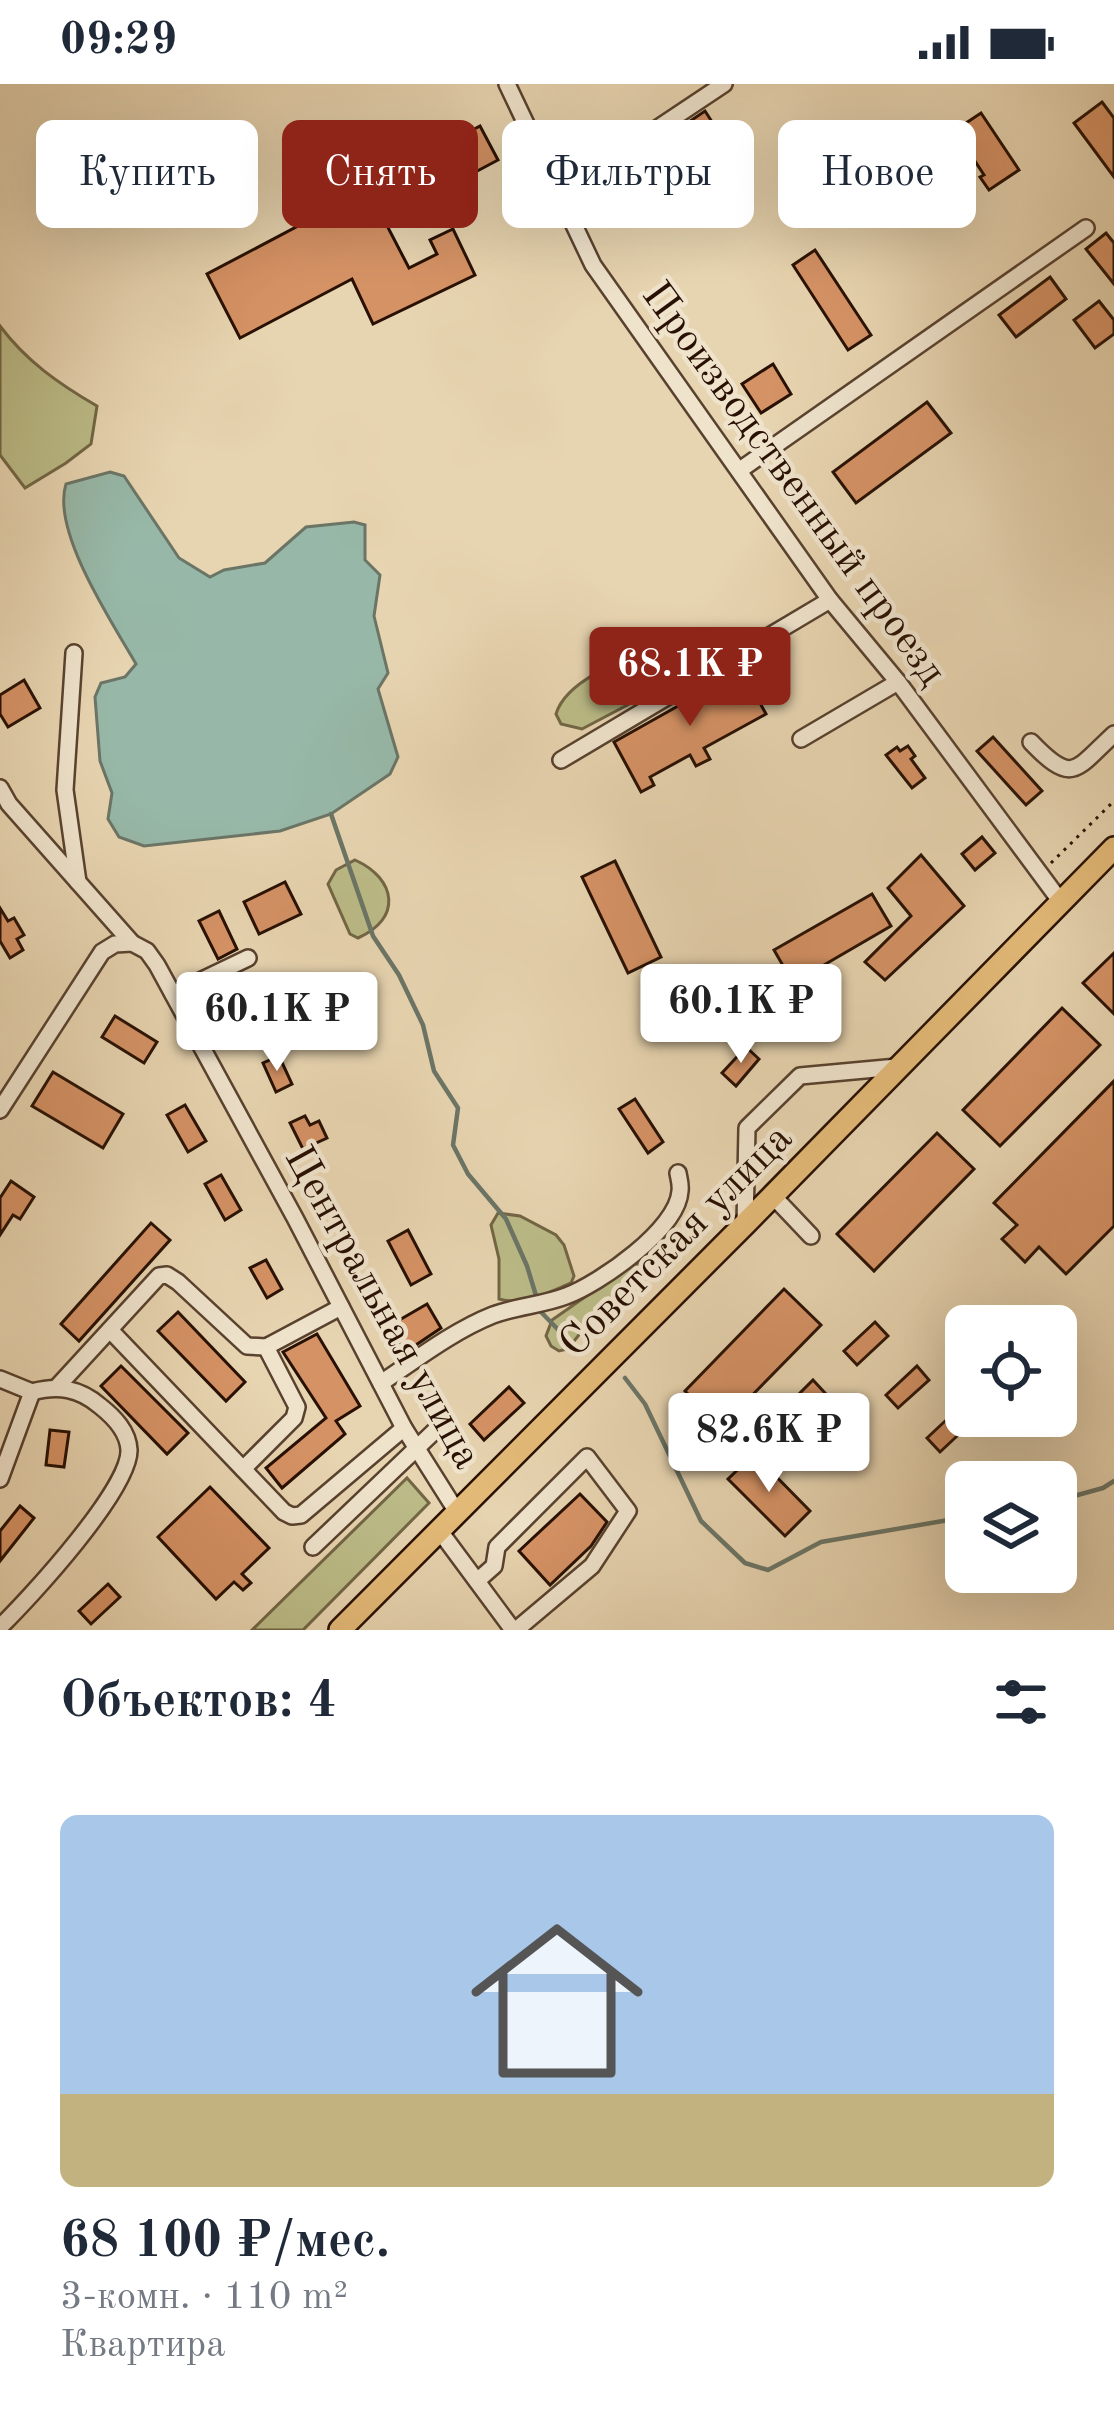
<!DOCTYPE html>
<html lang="ru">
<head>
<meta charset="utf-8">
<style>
	:root { --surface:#fff; --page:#f6f6f7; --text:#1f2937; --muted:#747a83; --line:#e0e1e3; --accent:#8f2418 }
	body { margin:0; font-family:"Old Standard TT",serif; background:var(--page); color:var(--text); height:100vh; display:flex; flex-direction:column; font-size:45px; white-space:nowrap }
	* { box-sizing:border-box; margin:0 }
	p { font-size:39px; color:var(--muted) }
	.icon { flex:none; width:66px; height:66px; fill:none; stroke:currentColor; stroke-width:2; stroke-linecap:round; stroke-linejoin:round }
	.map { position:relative; height:1546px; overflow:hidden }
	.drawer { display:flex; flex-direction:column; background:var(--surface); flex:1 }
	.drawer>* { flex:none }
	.banner { position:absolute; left:36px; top:36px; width:1044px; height:108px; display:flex; gap:24px }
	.buttons { position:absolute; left:945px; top:1221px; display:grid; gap:24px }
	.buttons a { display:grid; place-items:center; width:132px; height:132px; border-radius:18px; background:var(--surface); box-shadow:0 12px 48px #0002; font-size:60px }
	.price { position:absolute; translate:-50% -102px; padding:0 27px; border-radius:12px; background:#fff; color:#222; font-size:39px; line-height:78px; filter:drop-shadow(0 3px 6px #0008) }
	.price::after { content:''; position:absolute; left:50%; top:72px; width:36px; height:27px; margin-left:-18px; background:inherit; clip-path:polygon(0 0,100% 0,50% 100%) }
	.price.current { background:var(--accent); color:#fff }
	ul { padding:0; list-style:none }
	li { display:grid; align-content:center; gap:24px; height:636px; padding:0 60px }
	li+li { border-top:3px solid var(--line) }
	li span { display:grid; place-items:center; height:372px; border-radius:18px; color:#555 }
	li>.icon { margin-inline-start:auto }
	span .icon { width:216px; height:216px; fill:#fffc; stroke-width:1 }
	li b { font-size:51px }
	h2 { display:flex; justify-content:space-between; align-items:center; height:144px; padding:0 60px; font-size:51px }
	.tag { padding:0 42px; border-radius:18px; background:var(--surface); box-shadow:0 12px 48px #0002; font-size:42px; line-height:108px }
	.tag.current { background:var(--accent); color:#fff }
	.status { display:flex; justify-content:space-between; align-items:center; height:84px; padding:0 60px; background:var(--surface); direction:ltr }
	.status svg { height:33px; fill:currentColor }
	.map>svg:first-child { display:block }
	.green { fill:#bbbb87; stroke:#726645; stroke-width:3 }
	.water { fill:#97b8a8; stroke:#6b7566; stroke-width:3 }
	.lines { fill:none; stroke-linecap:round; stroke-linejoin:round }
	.stream { stroke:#6b7566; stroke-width:4.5 }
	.building { fill:#d59265; stroke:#281003; stroke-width:3 }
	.minor-casing { stroke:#58412e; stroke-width:20 }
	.major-casing { stroke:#281003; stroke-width:26 }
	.path { stroke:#281003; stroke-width:3; stroke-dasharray:3 6; stroke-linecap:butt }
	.minor { stroke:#efe3cc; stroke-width:15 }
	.major { stroke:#e4ba78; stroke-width:21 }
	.labels { text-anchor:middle; stroke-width:9; stroke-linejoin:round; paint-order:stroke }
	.street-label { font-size:42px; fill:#281003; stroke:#efe3cc }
</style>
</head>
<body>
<div class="status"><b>09:29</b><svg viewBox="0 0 49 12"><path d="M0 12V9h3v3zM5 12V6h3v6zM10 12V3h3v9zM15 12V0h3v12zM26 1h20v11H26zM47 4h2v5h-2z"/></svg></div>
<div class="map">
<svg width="1114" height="1546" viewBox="0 0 1114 1546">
	<rect width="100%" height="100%" fill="#e7d4b0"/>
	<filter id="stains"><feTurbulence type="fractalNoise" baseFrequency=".00167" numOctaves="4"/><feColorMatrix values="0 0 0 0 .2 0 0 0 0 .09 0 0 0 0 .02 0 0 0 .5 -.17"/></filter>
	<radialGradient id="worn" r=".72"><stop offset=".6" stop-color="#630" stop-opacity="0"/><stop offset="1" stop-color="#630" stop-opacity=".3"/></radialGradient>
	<g class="green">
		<path d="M0,242C26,277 59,300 97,322L91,360L66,379L25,404L0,371Z"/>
		<path d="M665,560C681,564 697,567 690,588L582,645L561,640L556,630C567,593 632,573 665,560Z"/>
		<path d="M355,776C397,795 402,835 358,854L350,850L328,800L336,786Z"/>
		<path d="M498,1129L520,1132L556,1151L564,1161L574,1192L571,1199C549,1208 523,1222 499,1215V1175L491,1141Z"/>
		<path d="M642,1180L647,1185L644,1192L585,1243L568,1265L559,1267L551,1262L546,1252L552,1236L631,1181Z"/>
		<path d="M407,1394L429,1419L303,1546H252Z"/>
	</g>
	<path class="water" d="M110,388L124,392L179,474L210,493L224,486L265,479L306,443L354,438L365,441V476L380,491L374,532L388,589L378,605L398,673L390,690L331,730L280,747L144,762L119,753L108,735L112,709L100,677L95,613L101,599L125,593L136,580C112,538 51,447 66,400Z"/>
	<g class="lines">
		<g class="stream">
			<path d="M331,730L373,852L399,891L423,941L434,987L458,1024L453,1061L468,1090L506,1135L527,1182L541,1228L575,1263"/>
			<path d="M625,1294L645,1320L701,1437L745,1479L768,1486L821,1458L966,1433"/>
			<path d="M1056,1417L1103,1404L1114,1397"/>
		</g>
	</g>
	<g class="building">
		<path d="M1102,18L1114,34V93L1074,39Z"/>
		<path d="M705,27L727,61L667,100L646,67Z"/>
		<path d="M981,29L1019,86L989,106L980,93L984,91L965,62L961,64L951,49Z"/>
		<path d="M480,42L498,76L466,93L448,59Z"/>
		<path d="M368,105L409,184L437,170L430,156L453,145L475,191L373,240L352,195L240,254L207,190Z"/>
		<path d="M1106,149L1114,159V200L1086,165Z"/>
		<path d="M815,166L871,251L848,266L793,181Z"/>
		<path d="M1050,193L1066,215L1016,253L999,231Z"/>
		<path d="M1099,217L1114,236V250L1095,264L1074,236Z"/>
		<path d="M773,280L791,310L761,329L742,300Z"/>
		<path d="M927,318L951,349L856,419L833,388Z"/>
		<path d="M742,586L766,630L704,664L710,675L696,682L690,671L650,693L654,701L641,708L614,658Z"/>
		<path d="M24,596L40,624L8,643L0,630V611Z"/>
		<path d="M993,653L1042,707L1026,721L977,667Z"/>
		<path d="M908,662L915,672L911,675L925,694L912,704L886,671L897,663L900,667Z"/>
		<path d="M982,753L995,769L975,786L962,770Z"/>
		<path d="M921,771L964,822L885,896L865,878L911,832L888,804Z"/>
		<path d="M615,777L661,873L628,889L582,793Z"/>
		<path d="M285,798L301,830L259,850L244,818Z"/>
		<path d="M872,810L891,842L793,899L774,866Z"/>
		<path d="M0,824L8,837L14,834L24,851L17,855L23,866L10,874L0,857Z"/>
		<path d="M219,827L237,865L218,875L199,837Z"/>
		<path d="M1114,869V930L1083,899Z"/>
		<path d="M251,910L267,945L250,953L234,918Z"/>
		<path d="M1062,924L1100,961L1000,1062L963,1026Z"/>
		<path d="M115,932L157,958L144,979L102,953Z"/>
		<path d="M746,963L759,975L736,1002L722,989Z"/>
		<path d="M279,972L292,1000L276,1008L263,979Z"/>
		<path d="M53,988L123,1030L103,1064L32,1022Z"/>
		<path d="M1114,997V1142L1066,1190L1039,1163L1025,1178L1002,1155L1017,1141L994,1119Z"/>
		<path d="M635,1015L663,1058L648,1069L619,1025Z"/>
		<path d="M185,1021L206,1057L188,1068L167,1031Z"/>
		<path d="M305,1032L310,1041L319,1037L327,1054L303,1065L290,1039Z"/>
		<path d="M937,1049L974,1085L874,1187L837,1150Z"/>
		<path d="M221,1091L241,1126L225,1136L205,1100Z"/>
		<path d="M11,1097L34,1113L20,1135L13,1131L0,1151V1114Z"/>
		<path d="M151,1139L170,1156L79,1257L61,1240Z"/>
		<path d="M408,1146L431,1190L411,1201L388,1157Z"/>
		<path d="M266,1176L282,1205L267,1214L250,1184Z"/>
		<path d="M784,1205L821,1241L721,1343L685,1307Z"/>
		<path d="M427,1220L441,1244L404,1269L389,1242Z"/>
		<path d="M178,1228L245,1298L226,1317L158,1247Z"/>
		<path d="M875,1238L888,1252L857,1281L844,1267Z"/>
		<path d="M317,1250L360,1322L336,1337L345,1350L282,1404L266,1384L326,1334L283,1268Z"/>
		<path d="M121,1282L188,1349L167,1370L101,1302Z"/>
		<path d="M917,1282L929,1296L898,1324L886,1311Z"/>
		<path d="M813,1296L825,1309L799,1336L786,1323Z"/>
		<path d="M509,1303L524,1319L484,1356L470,1340Z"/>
		<path d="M958,1325L971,1339L940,1368L927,1354Z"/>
		<path d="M854,1340L867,1354L845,1375L832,1361Z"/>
		<path d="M50,1346L69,1348L64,1383L46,1381Z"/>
		<path d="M754,1370L810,1427L785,1452L728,1395Z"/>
		<path d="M210,1403L269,1464L242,1490L251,1499L243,1506L234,1498L216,1515L158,1453Z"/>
		<path d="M580,1410L607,1438L591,1462L550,1501L519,1467Z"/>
		<path d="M20,1422L34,1434L0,1477V1447Z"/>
		<path d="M108,1500L120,1513L91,1540L79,1527Z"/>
	</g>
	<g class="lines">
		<g class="minor-casing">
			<g id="minor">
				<path d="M507,0L593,181L830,516L898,598L1061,818"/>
				<path d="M559,110L724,0"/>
				<path d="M740,386L1086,144"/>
				<path d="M74,569L65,706L78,798"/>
				<path d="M801,655L898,598"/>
				<path d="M1031,658C1073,702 1075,686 1114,650"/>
				<path d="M561,676L830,516"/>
				<path d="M0,704L9,720L132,859L147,867L157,881L295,1134L404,1344L457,1428"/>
				<path d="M173,910L248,874"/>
				<path d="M0,1026L102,868L115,860L132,859"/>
				<path d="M773,1112L811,1152"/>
				<path d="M745,1140L747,1044L800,992L897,983"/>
				<path d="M110,1246L284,1428L292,1432L301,1431L404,1344"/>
				<path d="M0,1295L32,1308L0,1395"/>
				<path d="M381,1299C417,1275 453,1247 493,1231C517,1222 543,1221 566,1212C599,1200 678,1145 680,1107C681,1101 679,1095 678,1089"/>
				<path d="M57,1303L159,1192L167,1191L178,1198L247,1262L266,1263L341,1223"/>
				<path d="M243,1385L294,1334L297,1323L266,1263"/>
				<path d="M439,1446L513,1546"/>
				<path d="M313,1463L442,1340"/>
				<path d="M477,1497L494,1482L497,1463L587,1373L628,1427L592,1482L516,1546"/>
				<path d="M0,1543C30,1514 130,1405 129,1366C128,1347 114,1333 100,1322C79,1304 58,1301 32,1308"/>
			</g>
		</g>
		<g class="major-casing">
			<path id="major" d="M340,1546L745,1140L1114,764"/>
		</g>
		<path class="path" d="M1051,779L1114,717"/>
		<use href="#minor" class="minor"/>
		<use href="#major" class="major"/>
	</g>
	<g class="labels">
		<g class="street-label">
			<text transform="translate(796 398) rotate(54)" y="15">Производственный проезд</text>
			<text transform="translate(674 1155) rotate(-45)" y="15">Советская улица</text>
			<text transform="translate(385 1222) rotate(61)" y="15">Центральная улица</text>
		</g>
	</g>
	<rect width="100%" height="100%" filter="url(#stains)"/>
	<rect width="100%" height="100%" fill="url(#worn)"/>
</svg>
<div class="buttons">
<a><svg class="icon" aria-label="locate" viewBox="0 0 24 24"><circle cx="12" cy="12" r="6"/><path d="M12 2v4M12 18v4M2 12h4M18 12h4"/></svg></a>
<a><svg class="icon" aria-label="layers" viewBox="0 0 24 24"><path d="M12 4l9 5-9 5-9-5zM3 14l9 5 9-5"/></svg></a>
</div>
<b class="price current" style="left:690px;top:645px">68.1K ₽</b>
<b class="price" style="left:741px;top:982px">60.1K ₽</b>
<b class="price" style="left:277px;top:990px">60.1K ₽</b>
<b class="price" style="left:769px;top:1411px">82.6K ₽</b>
<div class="banner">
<a class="tag">Купить</a>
<a class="tag current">Снять</a>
<a class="tag">Фильтры</a>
<a class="tag">Новое</a>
</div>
</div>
<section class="drawer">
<h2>Объектов: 4<svg class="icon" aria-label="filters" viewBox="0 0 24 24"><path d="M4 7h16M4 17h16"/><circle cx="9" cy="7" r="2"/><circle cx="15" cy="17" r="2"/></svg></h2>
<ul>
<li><span style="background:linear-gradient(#a9c7e8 75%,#c2b280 0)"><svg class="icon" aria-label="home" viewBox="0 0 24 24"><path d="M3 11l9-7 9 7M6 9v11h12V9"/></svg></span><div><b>68 100 ₽/мес.</b><p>3-комн. · 110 m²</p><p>Квартира</p></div></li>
</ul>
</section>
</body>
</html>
